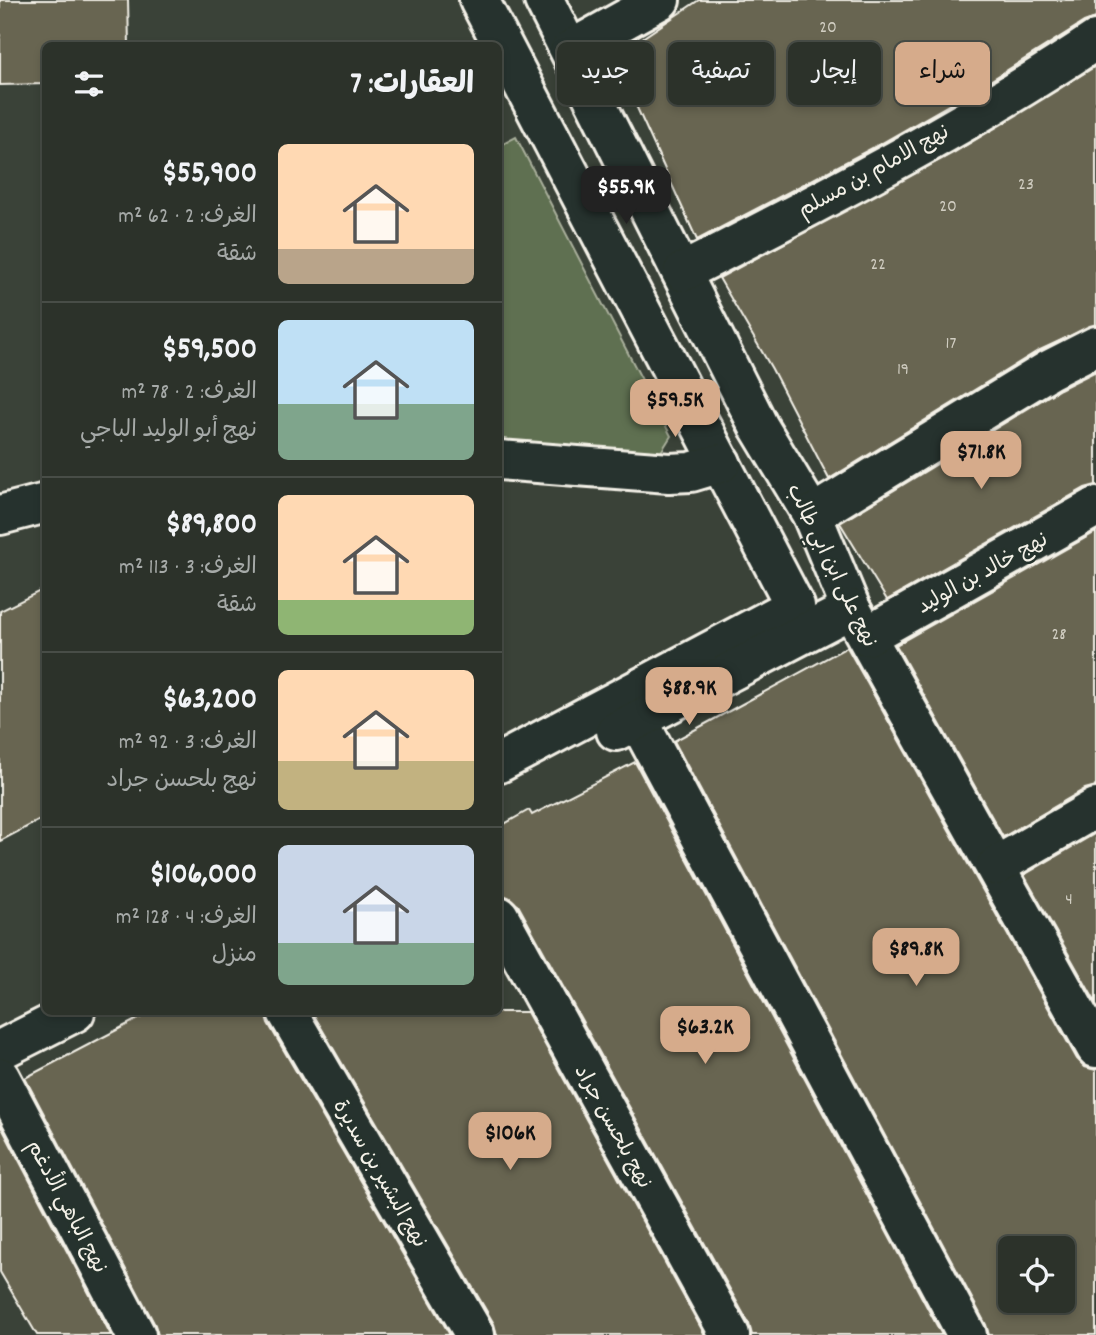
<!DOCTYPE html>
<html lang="ar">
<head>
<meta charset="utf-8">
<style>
	:root { --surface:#2c322a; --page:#343a32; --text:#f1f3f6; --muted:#a6aaa8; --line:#484d47; --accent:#d6ab8b }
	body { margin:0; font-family:Dekko,"Playpen Sans Arabic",sans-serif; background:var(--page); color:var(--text); direction:rtl; height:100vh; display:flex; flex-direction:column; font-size:26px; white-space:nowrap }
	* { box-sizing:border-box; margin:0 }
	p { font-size:23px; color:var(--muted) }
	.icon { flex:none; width:38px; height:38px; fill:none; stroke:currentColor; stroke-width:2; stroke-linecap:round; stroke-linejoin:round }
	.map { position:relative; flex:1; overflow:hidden; direction:ltr }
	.panel { position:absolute; left:42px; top:42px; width:460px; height:973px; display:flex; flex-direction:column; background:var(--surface); border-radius:10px; box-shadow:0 4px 10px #0003,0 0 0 2px var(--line); direction:rtl }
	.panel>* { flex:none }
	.guide { position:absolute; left:523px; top:42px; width:467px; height:63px; direction:rtl; display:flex; gap:14px }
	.fabs { position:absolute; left:998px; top:1236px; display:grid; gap:14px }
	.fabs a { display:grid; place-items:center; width:77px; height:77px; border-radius:10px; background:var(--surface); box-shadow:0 4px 10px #0003,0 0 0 2px var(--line); font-size:35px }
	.price { position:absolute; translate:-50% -60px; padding:0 16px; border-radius:14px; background:var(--accent); color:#111; font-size:23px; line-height:46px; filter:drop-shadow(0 2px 4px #0008) }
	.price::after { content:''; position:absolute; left:50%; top:42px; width:21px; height:16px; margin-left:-10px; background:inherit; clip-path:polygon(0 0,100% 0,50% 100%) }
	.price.active { background:#222; color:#fff }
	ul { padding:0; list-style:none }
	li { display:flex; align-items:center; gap:21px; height:175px; padding:0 28px }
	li+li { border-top:2px solid var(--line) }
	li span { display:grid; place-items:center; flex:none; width:196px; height:140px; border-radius:10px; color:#555 }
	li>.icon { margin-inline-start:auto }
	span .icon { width:84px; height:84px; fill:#fffc; stroke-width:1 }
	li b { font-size:30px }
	h2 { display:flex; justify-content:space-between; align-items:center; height:84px; padding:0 28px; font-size:30px }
	.tag { padding:0 24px; border-radius:10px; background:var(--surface); box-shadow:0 4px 10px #0003,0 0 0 2px var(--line); font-size:24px; line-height:63px }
	.tag.active { background:var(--accent); color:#111 }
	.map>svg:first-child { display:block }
	.green { fill:#5f6f51; stroke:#aab09c; stroke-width:2 }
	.building { fill:#686551; stroke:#f4f1e8; stroke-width:2; fill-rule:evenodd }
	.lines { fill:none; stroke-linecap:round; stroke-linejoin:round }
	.minor-casing { stroke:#f4f1e8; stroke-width:44 }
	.minor { stroke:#26332d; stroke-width:38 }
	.labels { text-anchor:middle; stroke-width:5; stroke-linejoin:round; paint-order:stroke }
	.number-label { font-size:18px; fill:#d1cec2 }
	.street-label { font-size:21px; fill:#f4f1e8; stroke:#26332d }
</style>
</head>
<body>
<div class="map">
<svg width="1096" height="1335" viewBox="0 0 1096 1335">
	<rect width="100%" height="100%" fill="#3a4238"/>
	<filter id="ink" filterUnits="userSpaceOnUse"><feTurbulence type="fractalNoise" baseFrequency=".0143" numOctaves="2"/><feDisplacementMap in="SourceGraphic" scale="14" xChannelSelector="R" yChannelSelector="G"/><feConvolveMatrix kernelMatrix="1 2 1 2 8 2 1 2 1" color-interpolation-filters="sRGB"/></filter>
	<g filter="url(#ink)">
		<path class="green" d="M516,137L671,436L659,455L499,448V146Z"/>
		<g class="building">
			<path d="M0,0H128L129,46H46V84L0,85Z"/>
			<path d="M699,0H1096V18L1084,22L985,84L882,143L697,240L614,57Z"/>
			<path d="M1096,66V324L1038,351L829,479L772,369L719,278L955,152Z"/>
			<path d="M1096,371V485L1085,488L887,600L840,523L1060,389Z"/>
			<path d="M1096,532V786L1085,789L1003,837L896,645Z"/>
			<path d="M46,588V817L0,841V611Z"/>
			<path d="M847,647L1077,1059L1085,1067L1096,1070V1335H989L986,1325L674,741ZM1010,1248H1062V1300H1010Z"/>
			<path d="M635,762L942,1335H752L749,1324L518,905L502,895L499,889V827L529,810L532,815Z"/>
			<path d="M1096,833V1003L1024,875Z"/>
			<path d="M151,1012H265L268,1023L450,1335H158L155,1325L25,1078Z"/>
			<path d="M312,1012H527L705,1335H497L494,1324Z"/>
			<path d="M0,1124L111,1335H37L0,1272Z"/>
		</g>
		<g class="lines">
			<g class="minor-casing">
				<g id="minor">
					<path d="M479,0L795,606L499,763"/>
					<path d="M544,0L759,427L812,515L851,609L1096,1048"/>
					<path d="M570,50L660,0"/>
					<path d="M683,272C823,200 965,128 1096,40"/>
					<path d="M499,460L669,473L691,472L721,463"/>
					<path d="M0,515L46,503"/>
					<path d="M812,515L1049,370L1096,346"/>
					<path d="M867,636L1096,507"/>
					<path d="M638,720L967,1335"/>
					<path d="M616,731L851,609"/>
					<path d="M996,866L1096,808"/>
					<path d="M499,916L730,1335"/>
					<path d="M287,1012L475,1335"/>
					<path d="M0,1050L75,1012"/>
					<path d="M0,1077L136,1335"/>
				</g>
			</g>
			<use href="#minor" class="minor"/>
		</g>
	</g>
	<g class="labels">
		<g class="number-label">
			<text x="828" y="32">20</text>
			<text x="1026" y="189">23</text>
			<text x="948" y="211">20</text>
			<text x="878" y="269">22</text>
			<text x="951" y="348">17</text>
			<text x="903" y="374">19</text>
			<text x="1059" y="639">28</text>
			<text x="1069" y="904">4</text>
		</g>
		<g class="street-label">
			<text transform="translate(873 170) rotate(-29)" y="7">نهج الامام بن مسلم</text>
			<text transform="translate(833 565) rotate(64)" y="7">نهج على ابن ابي طالب</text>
			<text transform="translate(982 572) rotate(-29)" y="7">نهج خالد بن الوليد</text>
			<text transform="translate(614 1126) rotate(61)" y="7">نهج بلحسن جراد</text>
			<text transform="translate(381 1173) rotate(60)" y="7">نهج البشير بن سديرة</text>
			<text transform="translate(68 1206) rotate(62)" y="7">نهج الباهي الأدغم</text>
		</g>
	</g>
</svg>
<div class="fabs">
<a><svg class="icon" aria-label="locate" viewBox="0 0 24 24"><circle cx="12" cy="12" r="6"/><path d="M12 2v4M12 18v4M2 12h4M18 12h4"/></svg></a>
</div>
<b class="price active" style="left:626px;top:226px">$55.9K</b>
<b class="price" style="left:675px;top:439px">$59.5K</b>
<b class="price" style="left:981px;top:491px">$71.8K</b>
<b class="price" style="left:689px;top:727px">$88.9K</b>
<b class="price" style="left:916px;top:988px">$89.8K</b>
<b class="price" style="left:705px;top:1066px">$63.2K</b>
<b class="price" style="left:510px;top:1172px">$106K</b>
<div class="guide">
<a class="tag active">شراء</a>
<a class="tag">إيجار</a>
<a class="tag">تصفية</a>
<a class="tag">جديد</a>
</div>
<section class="panel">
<h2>العقارات: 7<svg class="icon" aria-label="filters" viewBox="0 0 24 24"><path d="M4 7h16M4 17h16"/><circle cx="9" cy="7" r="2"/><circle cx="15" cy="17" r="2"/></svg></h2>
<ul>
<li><span style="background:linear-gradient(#ffd9b3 75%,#b9a48a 0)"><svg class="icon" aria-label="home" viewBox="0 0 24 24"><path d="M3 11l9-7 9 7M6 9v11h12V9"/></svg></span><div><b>$55,900</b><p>الغرف: 2 · 62 m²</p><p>شقة</p></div></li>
<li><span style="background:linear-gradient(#bfe0f5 60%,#7fa58c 0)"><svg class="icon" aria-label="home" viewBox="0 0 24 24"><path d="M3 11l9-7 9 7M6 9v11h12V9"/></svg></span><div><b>$59,500</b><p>الغرف: 2 · 78 m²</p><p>نهج أبو الوليد الباجي</p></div></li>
<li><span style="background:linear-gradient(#ffd9b3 75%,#8fb573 0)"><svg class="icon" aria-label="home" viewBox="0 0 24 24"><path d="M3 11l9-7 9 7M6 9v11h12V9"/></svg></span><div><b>$89,800</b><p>الغرف: 3 · 113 m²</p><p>شقة</p></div></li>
<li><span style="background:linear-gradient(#ffd9b3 65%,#c2b280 0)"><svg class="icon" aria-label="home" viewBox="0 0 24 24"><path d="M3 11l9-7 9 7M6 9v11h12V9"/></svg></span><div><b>$63,200</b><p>الغرف: 3 · 92 m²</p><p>نهج بلحسن جراد</p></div></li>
<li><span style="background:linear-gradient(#c9d6e8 70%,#7fa58c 0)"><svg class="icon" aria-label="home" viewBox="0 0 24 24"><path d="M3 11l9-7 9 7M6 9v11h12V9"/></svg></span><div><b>$106,000</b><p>الغرف: 4 · 128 m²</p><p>منزل</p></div></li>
</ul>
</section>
</div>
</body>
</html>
